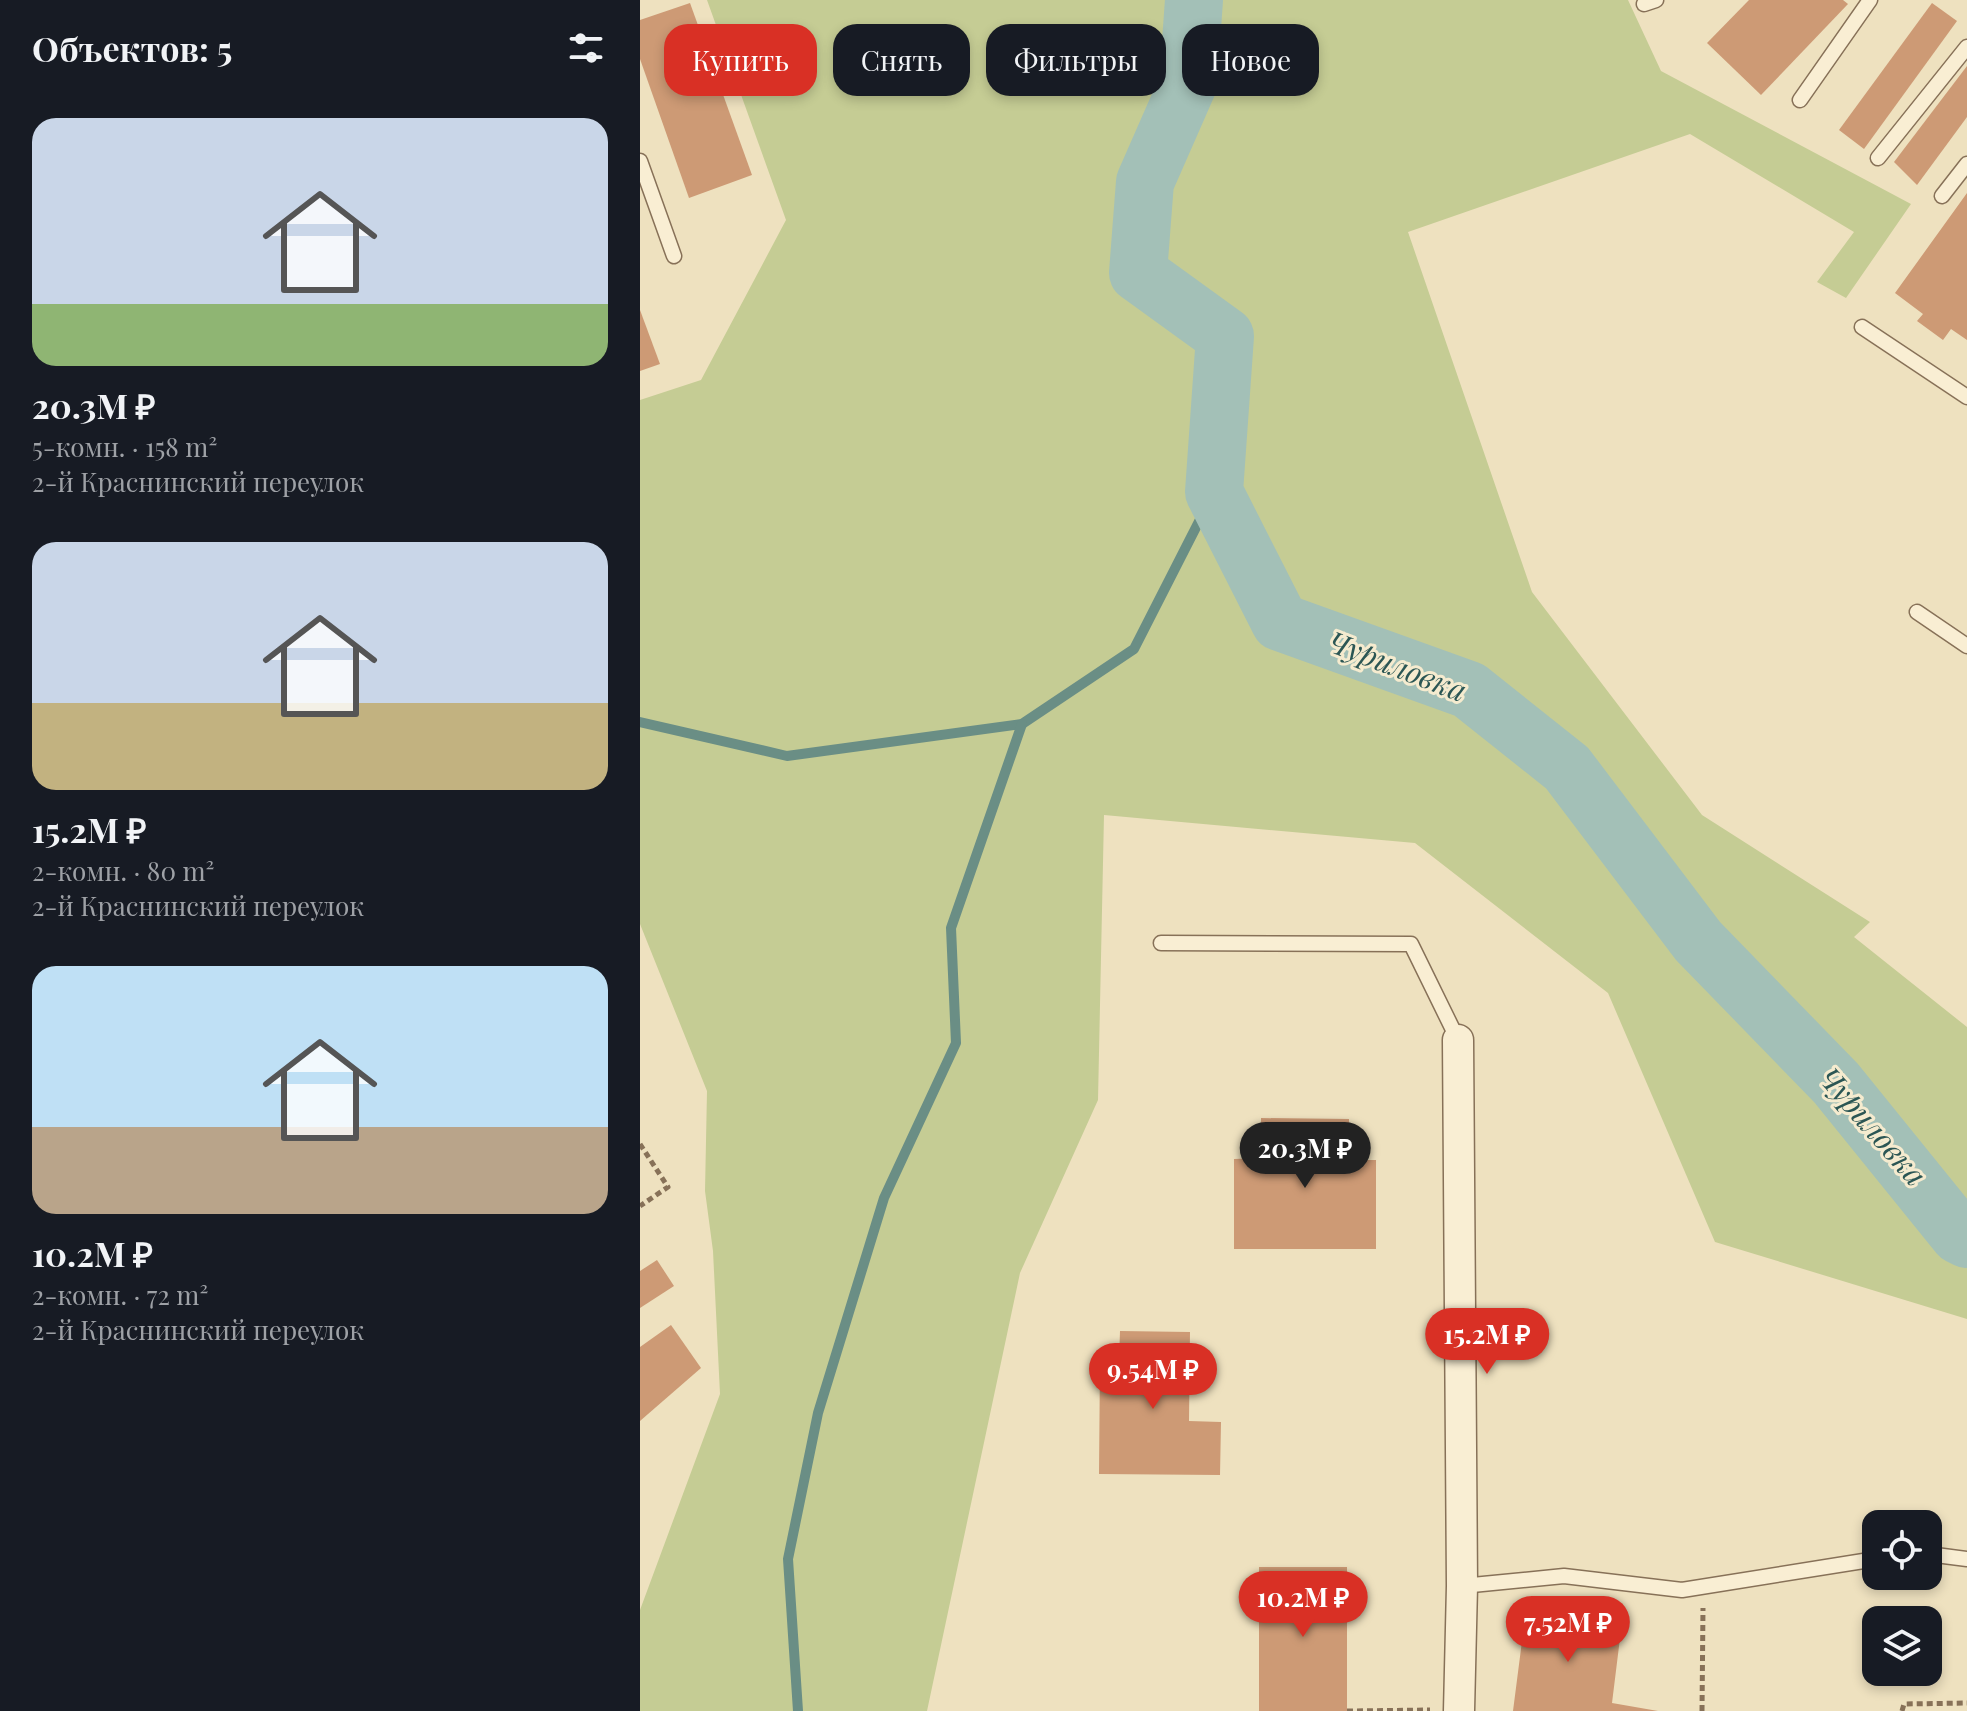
<!DOCTYPE html>
<html lang="ru">
<head>
<meta charset="utf-8">
<style>
	:root { --surface:#171b24; --page:#20242c; --text:#f1f3f6; --muted:#9ea1a6; --accent:#d93025 }
	body { margin:0; font-family:"Playfair Display",serif; background:var(--page); color:var(--text); height:100vh; display:flex; flex-direction:column; font-size:30px; white-space:nowrap }
	* { box-sizing:border-box; margin:0 }
	p { font-size:26px; color:var(--muted) }
	.icon { flex:none; width:44px; height:44px; fill:none; stroke:currentColor; stroke-width:2; stroke-linecap:round; stroke-linejoin:round }
	.map { position:relative; flex:1; overflow:hidden }
	.panel { display:flex; flex-direction:column; background:var(--surface); width:640px }
	.panel>* { flex:none }
	.guide { position:absolute; left:24px; top:24px; width:760px; height:72px; display:flex; gap:16px }
	.tools { position:absolute; left:1222px; top:1510px; display:grid; gap:16px }
	.tools a { display:grid; place-items:center; width:80px; height:80px; border-radius:16px; background:var(--surface); box-shadow:0 4px 12px #0003; font-size:40px }
	.price { position:absolute; translate:-50% -68px; padding:0 18px; border-radius:28px; background:var(--accent); color:#fff; font-size:26px; line-height:52px; filter:drop-shadow(0 2px 4px #0008) }
	.price::after { content:''; position:absolute; left:50%; top:48px; width:24px; height:18px; margin-left:-12px; background:inherit; clip-path:polygon(0 0,100% 0,50% 100%) }
	.price.active { background:#222; color:#fff }
	ul { padding:0; list-style:none }
	li { display:grid; align-content:center; gap:16px; height:424px; padding:0 32px }
	li span { display:grid; place-items:center; height:248px; border-radius:24px; color:#555 }
	li>.icon { margin-inline-start:auto }
	span .icon { width:144px; height:144px; fill:#fffc; stroke-width:1 }
	li b { font-size:34px }
	h2 { display:flex; justify-content:space-between; align-items:center; height:96px; padding:0 32px; font-size:34px }
	.pill { padding:0 28px; border-radius:24px; background:var(--surface); box-shadow:0 4px 12px #0003; font-size:28px; line-height:72px }
	.pill.active { background:var(--accent); color:#fff }
	main { display:flex; flex:1; min-height:0 }
	.map>svg:first-child { display:block }
	.green { fill:#c5cc94 }
	.lines { fill:none; stroke-linecap:round; stroke-linejoin:round }
	.stream { stroke:#6a8e85; stroke-width:10 }
	.river { stroke:#a3c0b7; stroke-width:58 }
	.building { fill:#cd9a75 }
	.lane-casing { stroke:#877158; stroke-width:17 }
	.street-casing { stroke:#877158; stroke-width:33 }
	.path { stroke:#877158; stroke-width:5; stroke-dasharray:6 4; stroke-linecap:butt }
	.lane { stroke:#f9eed3; stroke-width:14 }
	.street { stroke:#f9eed3; stroke-width:30 }
	.labels { text-anchor:middle; stroke-width:6; stroke-linejoin:round; paint-order:stroke }
	.water-label { font-size:30px; font-style:italic; fill:#2b5654; stroke:#f5ebcf }
</style>
</head>
<body>
<main>
<section class="panel">
<h2>Объектов: 5<svg class="icon" aria-label="filters" viewBox="0 0 24 24"><path d="M4 7h16M4 17h16"/><circle cx="9" cy="7" r="2"/><circle cx="15" cy="17" r="2"/></svg></h2>
<ul>
<li><span style="background:linear-gradient(#c9d6e8 75%,#8fb573 0)"><svg class="icon" aria-label="home" viewBox="0 0 24 24"><path d="M3 11l9-7 9 7M6 9v11h12V9"/></svg></span><div><b>20.3M ₽</b><p>5-комн. · 158 m²</p><p>2-й Краснинский переулок</p></div></li>
<li><span style="background:linear-gradient(#c9d6e8 65%,#c2b280 0)"><svg class="icon" aria-label="home" viewBox="0 0 24 24"><path d="M3 11l9-7 9 7M6 9v11h12V9"/></svg></span><div><b>15.2M ₽</b><p>2-комн. · 80 m²</p><p>2-й Краснинский переулок</p></div></li>
<li><span style="background:linear-gradient(#bfe0f5 65%,#b9a48a 0)"><svg class="icon" aria-label="home" viewBox="0 0 24 24"><path d="M3 11l9-7 9 7M6 9v11h12V9"/></svg></span><div><b>10.2M ₽</b><p>2-комн. · 72 m²</p><p>2-й Краснинский переулок</p></div></li>
</ul>
</section>
<div class="map">
<svg width="1327" height="1711" viewBox="0 0 1327 1711">
	<rect width="100%" height="100%" fill="#eee1bf"/>
	<path class="green" d="M67,0H988L1021,71L1271,204L1206,298L1177,282L1214,232L1050,134L768,232L892,592L1062,815L1230,922L1214,937L1327,1027V1319L1075,1242L968,993L775,843L464,815L458,1100L380,1273L287,1711H0V1610L80,1394L73,1251L65,1191L67,1091L0,924V400L61,380L146,220Z"/>
	<g class="lines">
		<g class="stream">
			<path d="M0,722L147,756L382,724L494,649L574,492"/>
			<path d="M158,1711L148,1559L178,1413L244,1198L316,1043L311,928L382,724"/>
		</g>
		<path class="river" d="M554,0L548,84L505,182L498,273L585,336L574,492L640,622L829,690L927,768L1058,941L1196,1083L1319,1235L1327,1239"/>
	</g>
	<g class="building">
		<path d="M1109,0H1203L1208,4L1121,95L1067,43Z"/>
		<path d="M50,3L112,175L49,198L0,59V20Z"/>
		<path d="M1292,3L1317,21L1224,149L1199,130Z"/>
		<path d="M1327,66V117L1277,185L1254,162Z"/>
		<path d="M1327,193V340L1311,329L1303,340L1277,321L1283,314L1255,293Z"/>
		<path d="M0,310L20,364L0,371Z"/>
		<path d="M621,1118L709,1119V1160H736V1249H594V1159L621,1158Z"/>
		<path d="M17,1260L34,1286L0,1308V1271Z"/>
		<path d="M31,1325L61,1368L0,1421V1347Z"/>
		<path d="M480,1331L550,1332L549,1421L581,1422L580,1475L459,1474L460,1361H479Z"/>
		<rect x="619" y="1567" width="88" height="144"/>
		<path d="M886,1610L982,1622L972,1703L1018,1711H873Z"/>
	</g>
	<g class="lines">
		<g class="lane-casing">
			<g id="lane">
				<path d="M1004,4L1016,0"/>
				<path d="M1160,100L1230,0"/>
				<path d="M1238,158L1327,47"/>
				<path d="M0,161L34,256"/>
				<path d="M1302,196L1327,164"/>
				<path d="M1222,327L1327,397"/>
				<path d="M1277,612L1327,646"/>
				<path d="M521,943L771,944L818,1040"/>
				<path d="M1288,1554L1327,1559"/>
				<path d="M822,1586L924,1576L1042,1590L1236,1559"/>
			</g>
		</g>
		<g class="street-casing">
			<path id="street" d="M818,1040L822,1586L819,1711"/>
		</g>
		<g class="path">
			<path d="M0,1144L28,1187L0,1206"/>
			<path d="M707,1711L790,1710"/>
			<path d="M1062,1711L1063,1608"/>
			<path d="M1262,1711L1264,1704L1327,1703"/>
		</g>
		<use href="#lane" class="lane"/>
		<use href="#street" class="street"/>
	</g>
	<g class="labels">
		<g class="water-label">
			<text transform="translate(757 667) rotate(21)" y="10">Чуриловка</text>
			<text transform="translate(1232 1127) rotate(49)" y="10">Чуриловка</text>
		</g>
	</g>
</svg>
<div class="tools">
<a><svg class="icon" aria-label="locate" viewBox="0 0 24 24"><circle cx="12" cy="12" r="6"/><path d="M12 2v4M12 18v4M2 12h4M18 12h4"/></svg></a>
<a><svg class="icon" aria-label="layers" viewBox="0 0 24 24"><path d="M12 4l9 5-9 5-9-5zM3 14l9 5 9-5"/></svg></a>
</div>
<b class="price active" style="left:665px;top:1190px">20.3M ₽</b>
<b class="price" style="left:847px;top:1376px">15.2M ₽</b>
<b class="price" style="left:513px;top:1411px">9.54M ₽</b>
<b class="price" style="left:663px;top:1639px">10.2M ₽</b>
<b class="price" style="left:928px;top:1664px">7.52M ₽</b>
<div class="guide">
<a class="pill active">Купить</a>
<a class="pill">Снять</a>
<a class="pill">Фильтры</a>
<a class="pill">Новое</a>
</div>
</div>
</main>
</body>
</html>
